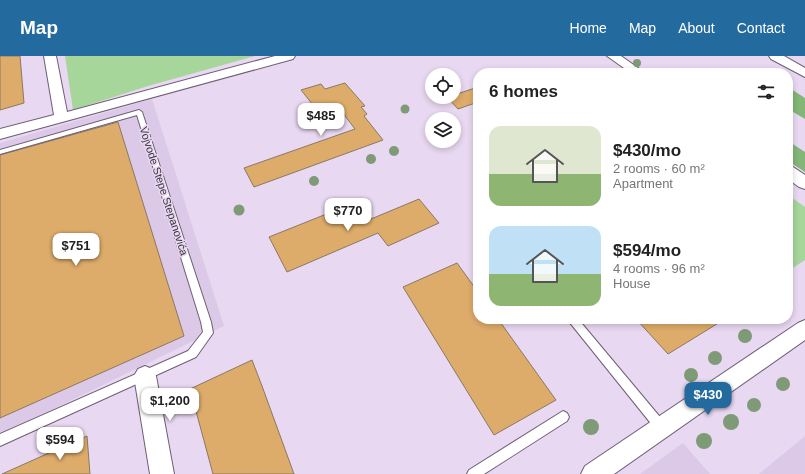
<!DOCTYPE html>
<html lang="en">
<head>
<meta charset="utf-8">
<style>
	:root { --surface:#fff; --page:#f6f6f6; --text:#222; --muted:#767676; --accent:#236a9e }
	body { margin:0; font-family:Arial,sans-serif; background:var(--page); color:var(--text); height:100vh; display:flex; flex-direction:column; font-size:15px; white-space:nowrap }
	* { box-sizing:border-box; margin:0 }
	p { font-size:13px; color:var(--muted) }
	.icon { flex:none; width:22px; height:22px; fill:none; stroke:currentColor; stroke-width:2; stroke-linecap:round; stroke-linejoin:round }
	.map { position:relative; flex:1; overflow:hidden }
	.side { position:absolute; left:473px; top:12px; width:320px; height:256px; display:flex; flex-direction:column; background:var(--surface); border-radius:16px; box-shadow:0 2px 6px #0003 }
	.side>* { flex:none }
	.tools { position:absolute; left:425px; top:12px; display:grid; gap:8px }
	.tools a { display:grid; place-items:center; width:36px; height:36px; border-radius:50%; background:var(--surface); box-shadow:0 2px 6px #0003; font-size:20px }
	.price { position:absolute; translate:-50% -34px; padding:0 9px; border-radius:8px; background:#fff; color:#222; font-size:13px; line-height:26px; filter:drop-shadow(0 1px 2px #0008) }
	.price::after { content:''; position:absolute; left:50%; top:24px; width:12px; height:9px; margin-left:-6px; background:inherit; clip-path:polygon(0 0,100% 0,50% 100%) }
	.price.on { background:var(--accent); color:#fff }
	ul { padding:0; list-style:none }
	li { display:flex; align-items:center; gap:12px; height:100px; padding:0 16px }
	li span { display:grid; place-items:center; flex:none; width:112px; height:80px; border-radius:12px; color:#555 }
	li>.icon { margin-inline-start:auto }
	span .icon { width:48px; height:48px; fill:#fffc; stroke-width:1 }
	li b { font-size:17px }
	h2 { display:flex; justify-content:space-between; align-items:center; height:48px; padding:0 16px; font-size:17px }
	header { display:flex; align-items:center; gap:24px; box-sizing:border-box; height:56px; padding:0 20px; background:var(--accent); color:#fff }
	header strong { font-size:19px }
	nav { display:flex; gap:22px; margin-inline-start:auto; font-size:14px }
	.map>svg:first-child { display:block }
	.built { fill:#dcc9e7 }
	.green { fill:#a6d69a }
	.forest { fill:#84b678 }
	.building { fill:#deac6a; stroke:#897863 }
	.lines { fill:none; stroke-linecap:round; stroke-linejoin:round }
	.service-casing { stroke:#6d5f74; stroke-width:2 }
	.minor-casing { stroke:#6d5f74; stroke-width:2 }
	.service { fill:#fff; fill-rule:evenodd }
	.minor { fill:#fff; fill-rule:evenodd }
	.tree { fill:#7e9a77 }
	.labels { text-anchor:middle; stroke-width:3; stroke-linejoin:round; paint-order:stroke }
	.street-label { font-size:11px; fill:#38323c; stroke:#e8d8f1 }
</style>
</head>
<body>
<header>
<strong>Map</strong>
<nav><a>Home</a><a>Map</a><a>About</a><a>Contact</a></nav>
</header>
<div class="map">
<svg width="805" height="418" viewBox="0 0 805 418">
	<rect width="100%" height="100%" fill="#e8d8f1"/>
	<g class="built">
		<path d="M152,43L224,270L0,379V87Z"/>
		<path d="M805,380V418H759Z"/>
		<path d="M683,387L710,418H640Z"/>
	</g>
	<g class="green">
		<path d="M65,0H255L148,30L73,54Z"/>
		<path d="M788,139L805,151V204L788,215Z"/>
	</g>
	<g class="forest">
		<path d="M788,31L805,42V63L788,53Z"/>
		<path d="M788,85L805,96V116L788,105Z"/>
	</g>
	<g class="building">
		<path d="M0,0H20L24,47L0,54Z"/>
		<path d="M345,27L365,50L361,51L367,58L364,60L383,84L254,131L244,112L355,73L336,48L317,54L301,34L321,28L325,33Z"/>
		<path d="M478,31V46L458,53L447,41H454V39Z"/>
		<path d="M118,66L184,280L0,362V99Z"/>
		<path d="M419,143L439,167L388,190L378,177L287,216L269,181L359,145L371,163Z"/>
		<path d="M457,207L478,236V263H498L556,344L494,379L403,231Z"/>
		<path d="M636,263H725L668,298Z"/>
		<path d="M252,304L262,330L294,418H213L190,333Z"/>
		<path d="M87,380L90,418H2Z"/>
	</g>
	<g class="lines">
		<g class="service-casing">
			<g id="service">
				<path d="M139,54L142,56L211,266L213,277L196,301L0,390V378L188,295L203,276L201,266L137,59L0,98V94Z"/>
				<path d="M567,263H578L665,367L667,371L665,375L661,377L657,375Z"/>
				<path d="M563,355L567,357L569,361L567,365L484,418H467L469,414Z"/>
			</g>
		</g>
		<g class="minor-casing">
			<g id="minor">
				<path d="M44,0H56L67,56L275,0H295L293,3L0,83V73L54,59Z"/>
				<path d="M607,0H621L645,17H631Z"/>
				<path d="M769,0H784L805,12V21L771,3Z"/>
				<path d="M788,110L793,111L805,119V133L799,131L788,123Z"/>
				<path d="M805,264V284L614,418H581L585,410L798,267Z"/>
				<path d="M145,310L152,313L156,320L174,418H150L134,320L138,313Z"/>
			</g>
		</g>
		<use href="#service" class="service"/>
		<use href="#minor" class="minor"/>
	</g>
	<g class="tree">
		<circle cx="637" cy="7" r="4"/>
		<circle cx="405" cy="53" r="4.5"/>
		<circle cx="394" cy="95" r="5"/>
		<circle cx="371" cy="103" r="5"/>
		<circle cx="314" cy="125" r="5"/>
		<circle cx="239" cy="154" r="5.5"/>
		<circle cx="745" cy="280" r="7"/>
		<circle cx="715" cy="302" r="7"/>
		<circle cx="691" cy="319" r="7"/>
		<circle cx="783" cy="328" r="7"/>
		<circle cx="754" cy="349" r="7"/>
		<circle cx="731" cy="366" r="8"/>
		<circle cx="591" cy="371" r="8"/>
		<circle cx="704" cy="385" r="8"/>
	</g>
	<g class="labels">
		<g class="street-label">
			<text transform="translate(164 135) rotate(72)" y="4">Vojvode Stepe Stepanovića</text>
		</g>
	</g>
</svg>
<div class="tools">
<a><svg class="icon" aria-label="locate" viewBox="0 0 24 24"><circle cx="12" cy="12" r="6"/><path d="M12 2v4M12 18v4M2 12h4M18 12h4"/></svg></a>
<a><svg class="icon" aria-label="layers" viewBox="0 0 24 24"><path d="M12 4l9 5-9 5-9-5zM3 14l9 5 9-5"/></svg></a>
</div>
<b class="price" style="left:321px;top:81px">$485</b>
<b class="price" style="left:348px;top:176px">$770</b>
<b class="price" style="left:76px;top:211px">$751</b>
<b class="price on" style="left:708px;top:360px">$430</b>
<b class="price" style="left:170px;top:366px">$1,200</b>
<b class="price" style="left:60px;top:405px">$594</b>
<section class="side">
<h2>6 homes<svg class="icon" aria-label="filters" viewBox="0 0 24 24"><path d="M4 7h16M4 17h16"/><circle cx="9" cy="7" r="2"/><circle cx="15" cy="17" r="2"/></svg></h2>
<ul>
<li><span style="background:linear-gradient(#dfe7d0 60%,#8fb573 0)"><svg class="icon" aria-label="home" viewBox="0 0 24 24"><path d="M3 11l9-7 9 7M6 9v11h12V9"/></svg></span><div><b>$430/mo</b><p>2 rooms · 60 m²</p><p>Apartment</p></div></li>
<li><span style="background:linear-gradient(#bfe0f5 60%,#8fb573 0)"><svg class="icon" aria-label="home" viewBox="0 0 24 24"><path d="M3 11l9-7 9 7M6 9v11h12V9"/></svg></span><div><b>$594/mo</b><p>4 rooms · 96 m²</p><p>House</p></div></li>
</ul>
</section>
</div>
</body>
</html>
